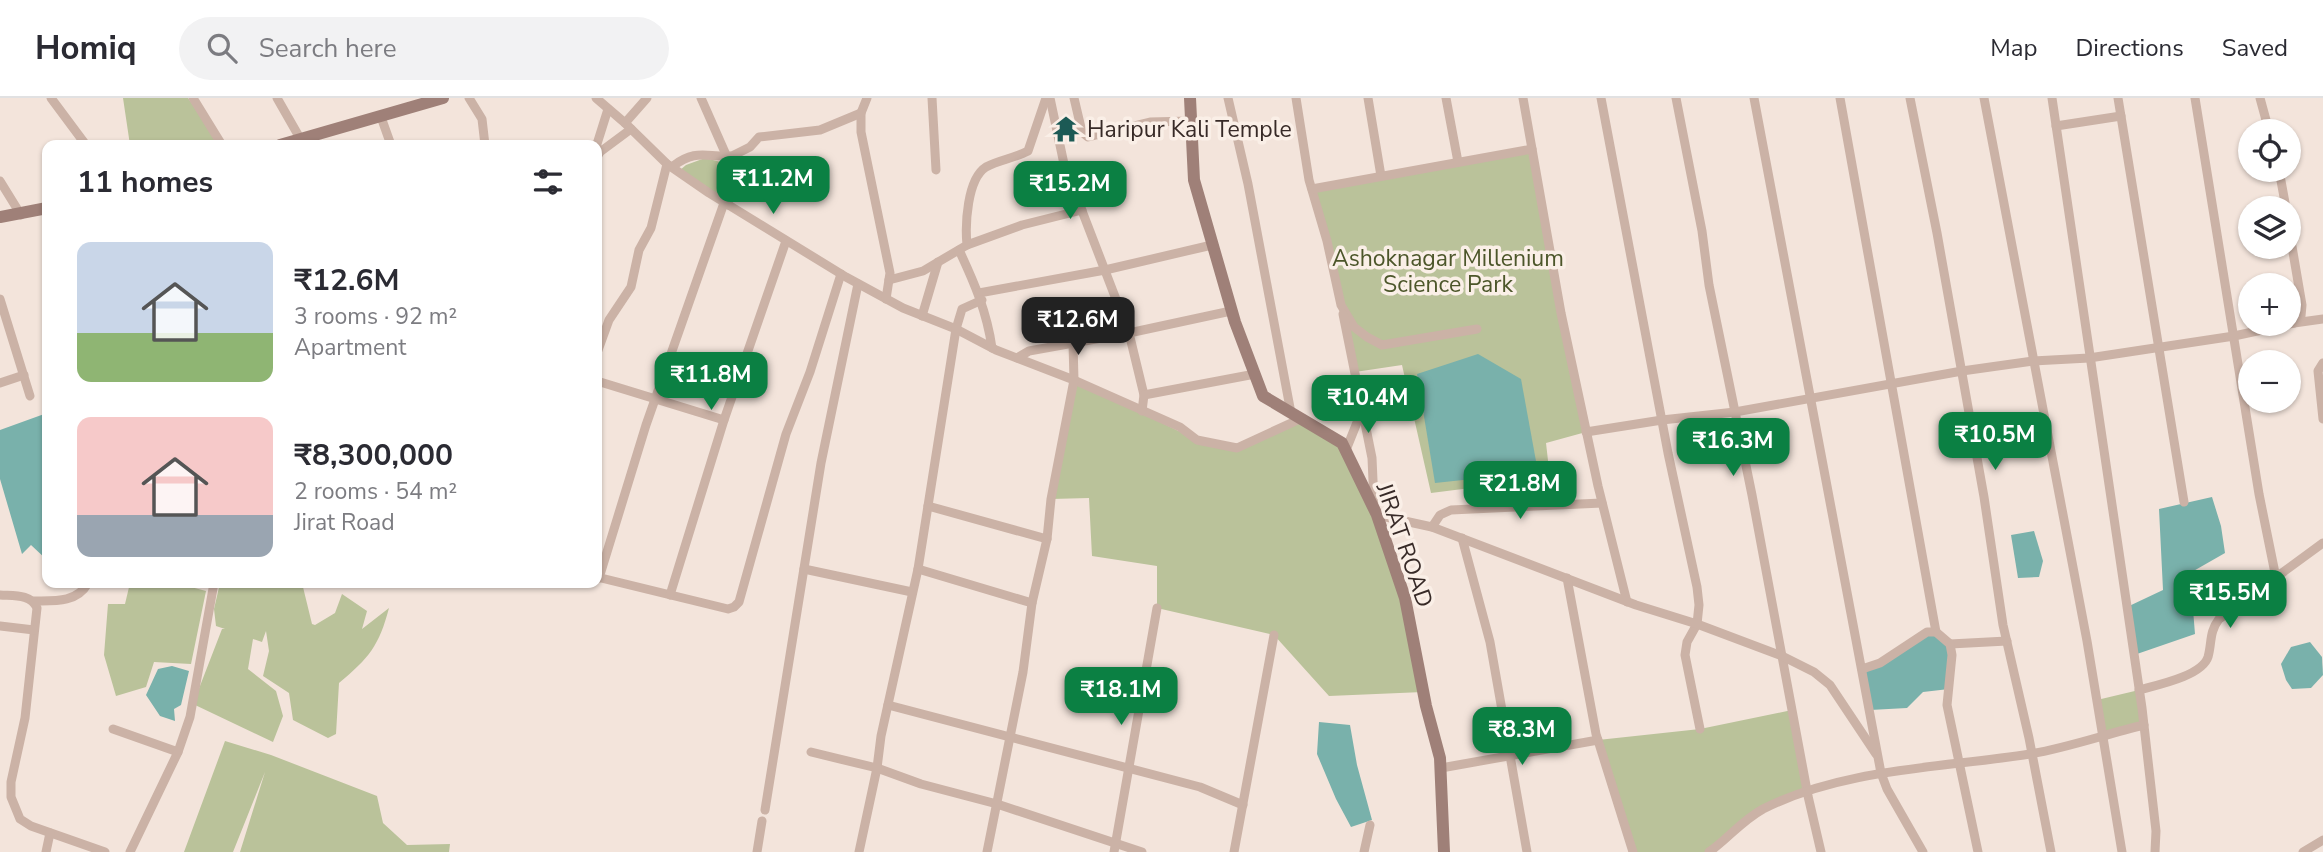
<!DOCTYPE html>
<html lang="en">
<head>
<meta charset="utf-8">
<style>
	:root { --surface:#fff; --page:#f2f2f3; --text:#2b2b33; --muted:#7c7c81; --line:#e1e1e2; --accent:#0b8043 }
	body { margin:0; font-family:"Nunito Sans",sans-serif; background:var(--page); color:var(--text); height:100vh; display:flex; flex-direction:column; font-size:26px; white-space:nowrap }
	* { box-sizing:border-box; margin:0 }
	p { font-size:23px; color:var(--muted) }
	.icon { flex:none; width:38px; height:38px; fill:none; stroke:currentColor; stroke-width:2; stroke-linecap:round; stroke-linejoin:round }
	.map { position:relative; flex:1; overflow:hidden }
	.panel { position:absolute; left:42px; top:42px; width:560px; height:448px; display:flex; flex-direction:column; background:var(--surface); border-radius:14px; box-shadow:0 2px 5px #0004 }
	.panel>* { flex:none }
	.tools { position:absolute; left:2238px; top:21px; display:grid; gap:14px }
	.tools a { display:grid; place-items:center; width:63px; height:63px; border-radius:50%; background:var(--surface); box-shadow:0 2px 5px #0004; font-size:35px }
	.price { position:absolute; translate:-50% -60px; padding:0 16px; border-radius:14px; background:var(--accent); color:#fff; font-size:23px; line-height:46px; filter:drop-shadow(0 2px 4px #0008) }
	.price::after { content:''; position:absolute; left:50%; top:42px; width:21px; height:16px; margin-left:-10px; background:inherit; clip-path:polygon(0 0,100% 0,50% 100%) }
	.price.current { background:#222; color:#fff }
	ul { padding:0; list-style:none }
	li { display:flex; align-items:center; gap:21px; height:175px; padding:0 35px }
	li span { display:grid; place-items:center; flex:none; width:196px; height:140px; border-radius:14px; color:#555 }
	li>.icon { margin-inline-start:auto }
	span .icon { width:84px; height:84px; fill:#fffc; stroke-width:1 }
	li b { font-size:30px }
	h2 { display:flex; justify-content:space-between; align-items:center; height:84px; padding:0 35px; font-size:30px }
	header { display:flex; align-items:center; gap:42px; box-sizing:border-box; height:98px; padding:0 35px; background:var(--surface); border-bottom:2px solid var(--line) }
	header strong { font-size:33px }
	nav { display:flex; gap:38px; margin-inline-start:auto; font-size:24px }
	.search { width:490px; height:63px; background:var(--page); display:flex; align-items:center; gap:18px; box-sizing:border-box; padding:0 24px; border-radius:38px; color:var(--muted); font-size:26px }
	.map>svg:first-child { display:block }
	.green { fill:#bac29a }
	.water { fill:#79b1ab }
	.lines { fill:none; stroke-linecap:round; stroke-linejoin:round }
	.minor { stroke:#cbb2a6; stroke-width:9 }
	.secondary { stroke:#9f8078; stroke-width:12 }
	.labels { text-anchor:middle; stroke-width:7; stroke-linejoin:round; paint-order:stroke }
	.poi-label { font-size:23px; fill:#372a27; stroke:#faefe7; text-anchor:start }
	.park-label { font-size:23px; fill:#4c562a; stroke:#faefe7 }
	.street-label { font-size:23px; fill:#372a27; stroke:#faefe7 }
</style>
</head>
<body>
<header>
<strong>Homiq</strong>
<div class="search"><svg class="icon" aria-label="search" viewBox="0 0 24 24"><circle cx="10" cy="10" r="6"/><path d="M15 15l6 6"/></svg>Search here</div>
<nav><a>Map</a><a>Directions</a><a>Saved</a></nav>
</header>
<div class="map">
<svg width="2323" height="754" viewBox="0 0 2323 754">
	<rect width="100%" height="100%" fill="#f3e4db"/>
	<g class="green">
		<path d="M123,0H188L221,47H204L202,44L198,47H130Z"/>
		<path d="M1532,51L1586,334L1546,345L1550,380L1431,395L1402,267L1355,274L1312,91Z"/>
		<path d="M705,60L721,64L732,63L727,105L679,73L686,67Z"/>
		<path d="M1074,282L1197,342L1237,350L1300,321L1342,345L1385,440L1423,594L1329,598L1274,537L1157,510V468L1092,458L1089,400L1051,401Z"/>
		<path d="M130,485H176L206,493L191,566L154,564L146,589L116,598L104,557L108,506H125Z"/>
		<path d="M220,485H302L312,526L315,527L335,515L342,496L367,513L362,531L389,510C379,548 369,560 339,585L336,636L328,640L293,622L289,595L263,578L269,553L266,533L262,544L253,541L248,571L276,593L283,618L273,644L193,606L222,531H225L216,528L214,511Z"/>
		<path d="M2139,592L2144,627L2102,636L2097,602Z"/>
		<path d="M1792,612L1807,694L1762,712L1709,754H1633L1598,642L1700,631Z"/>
		<path d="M225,643L271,657L377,698L383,725L407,747L450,746L449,754H240L265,674L233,754H184Z"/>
	</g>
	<g class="water">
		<path d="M1478,256L1521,281L1538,374L1435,385L1417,276Z"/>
		<path d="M47,315V462L31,447L22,456L0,381V332Z"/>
		<path d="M2212,399L2221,428L2225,455L2190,475L2195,536L2134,557L2127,509L2163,492L2159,411Z"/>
		<path d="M2034,433L2043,463L2039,479L2018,480L2011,437Z"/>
		<path d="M1927,534L1950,546L1949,591L1923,594L1907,610L1870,612L1862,571Z"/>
		<path d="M2310,544L2322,559L2323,577L2311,590L2292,591L2286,582L2281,566L2291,549Z"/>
		<path d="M172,568L189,573L181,607L174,611L175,623L160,618L146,597L158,571Z"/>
		<path d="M1319,624L1350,627L1357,667L1372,722L1351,729L1336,701L1317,656Z"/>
	</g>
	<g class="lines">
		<g class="minor">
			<path d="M51,0L86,47"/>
			<path d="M193,0L222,47"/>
			<path d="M277,0L301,42"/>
			<path d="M469,0L482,21L485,47"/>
			<path d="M596,0L625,25L667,66L709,95L846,179L903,210L956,231L996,252L1074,282L1180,329L1197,342L1237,350L1300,321"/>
			<path d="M701,0L727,59"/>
			<path d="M867,0L861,15V34L890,175L886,201"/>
			<path d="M932,0L936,72"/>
			<path d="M1050,0L1064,66L1129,235L1144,297L1142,313"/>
			<path d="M1074,0L1082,34L1088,39L1150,24L1191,23"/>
			<path d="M1228,0L1248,86L1291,315"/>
			<path d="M1296,0L1309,82L1327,143L1341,207L1354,229L1367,239L1382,247L1477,231"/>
			<path d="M1368,0L1381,78"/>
			<path d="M1446,0L1458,64"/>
			<path d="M1523,0L1561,215L1598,388L1627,504"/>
			<path d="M1601,0L1668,355L1697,489L1699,507L1697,526L1687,544L1685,557L1700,631"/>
			<path d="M1676,0L1702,133L1709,187L1752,397L1808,698L1821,754"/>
			<path d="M1754,0L1881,675L1887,691L1923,754"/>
			<path d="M1840,0L1936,534"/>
			<path d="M1910,0L1937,135L1984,399L2003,527L2029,640L2051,754"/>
			<path d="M1984,0L2087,543L2122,754"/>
			<path d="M2052,0L2142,610L2156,733L2155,754"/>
			<path d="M2118,0L2184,404"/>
			<path d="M2195,0L2259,396L2276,480"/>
			<path d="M2260,0L2269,33"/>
			<path d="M381,19L391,47"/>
			<path d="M625,25L647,0"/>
			<path d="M2056,28L2121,18"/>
			<path d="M597,58V46L608,11"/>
			<path d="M597,59L600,54L631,31"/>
			<path d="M673,68C696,51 705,59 730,58"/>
			<path d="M2279,72L2286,110"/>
			<path d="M0,83L21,117"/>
			<path d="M1312,91L1532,51"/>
			<path d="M728,107L732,58L750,49L759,39L820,32L861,15"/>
			<path d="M967,147L1022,127L1082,112"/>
			<path d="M959,152C974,184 987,214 992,250"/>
			<path d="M889,182L923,173L967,147C965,127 967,81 986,69C999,62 1015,60 1028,53L1046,0"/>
			<path d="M979,195L1105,172L1212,147"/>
			<path d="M0,201L30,298"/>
			<path d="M1343,216L1372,360L1374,405"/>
			<path d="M922,218L938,164"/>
			<path d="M2294,225L2323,221"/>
			<path d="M597,255L609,222L631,189L639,152L651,130L667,66"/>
			<path d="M1017,260L1029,253L1129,235L1231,213"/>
			<path d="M2323,265L2318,273L2323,321"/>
			<path d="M597,283L724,322"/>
			<path d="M0,285L24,277"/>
			<path d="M1144,297L1255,276"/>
			<path d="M1586,334L1662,322L1735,314L1962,273L2033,263L2089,260L2234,238L2294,225L2301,218L2302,207L2289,131"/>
			<path d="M1346,352L1362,312"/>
			<path d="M928,408L1047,441"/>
			<path d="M1377,417L1432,429L1636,507L1697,526L1782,558L1814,574L1830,587L1876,656"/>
			<path d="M1432,429L1440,417L1451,412L1602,405"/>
			<path d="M1462,440L1490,544L1527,754"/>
			<path d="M804,471L912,494"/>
			<path d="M918,471L1032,505"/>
			<path d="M597,479L728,511L734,509L739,504L786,336L810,274L841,176"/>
			<path d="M599,480L646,327L724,105"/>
			<path d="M1567,480L1596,636L1633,754"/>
			<path d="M0,497C14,498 31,496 37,510L25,620L11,684V699L20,721L31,728L105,754"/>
			<path d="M670,497L724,322L786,143"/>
			<path d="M34,503C54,503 77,505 88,485"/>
			<path d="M0,528L34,532"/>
			<path d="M1950,546L2007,543"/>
			<path d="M1862,571L1880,565L1927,534H1936L1950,546L1952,557L1947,607L1978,754"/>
			<path d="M2139,592C2157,587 2202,578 2208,559C2212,545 2209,534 2219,521L2323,445"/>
			<path d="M888,607L1200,689L1243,707"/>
			<path d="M113,631L178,654"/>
			<path d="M811,654L877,670L921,686L997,706L1142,754"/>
			<path d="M1441,670L1598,642"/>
			<path d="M765,712L821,365L858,186"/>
			<path d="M46,754L50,735"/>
			<path d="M130,754L178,654L190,619L214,485"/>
			<path d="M757,754L762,723"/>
			<path d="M859,754L877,670L881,638L918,471L956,231L962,211L982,202"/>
			<path d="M987,754L1023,574L1032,505L1047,441L1051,401L1074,282L1073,245"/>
			<path d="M1114,754L1157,510"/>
			<path d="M1234,754L1274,537"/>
			<path d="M1364,754L1370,727"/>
			<path d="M1709,754C1729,740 1740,724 1763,711C1844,670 1942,670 2030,656C2067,650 2106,636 2144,627"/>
			<path d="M2303,754L2323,742"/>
		</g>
		<g class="secondary">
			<path d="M1190,0L1194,82L1235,224L1263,298L1342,345L1377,417L1405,500L1426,608L1440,660L1444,754"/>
			<path d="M280,47L443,0"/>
			<path d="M0,119L47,110"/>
		</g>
	</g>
	<defs>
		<g id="temple-bare" transform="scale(2.1)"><path d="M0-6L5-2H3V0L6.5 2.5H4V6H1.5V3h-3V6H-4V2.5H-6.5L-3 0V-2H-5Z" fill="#1c5a55" stroke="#faefe7" stroke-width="2.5" paint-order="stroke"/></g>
	</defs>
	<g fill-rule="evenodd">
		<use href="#temple-bare" x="1066" y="31"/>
	</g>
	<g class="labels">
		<g class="poi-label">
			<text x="1087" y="39">Haripur Kali Temple</text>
		</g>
		<g class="park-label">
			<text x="1448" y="168">Ashoknagar Millenium<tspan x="1448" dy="26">Science Park</tspan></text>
		</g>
		<g class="street-label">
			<text transform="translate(1405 447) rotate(71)" y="8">JIRAT ROAD</text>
		</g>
	</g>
</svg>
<div class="tools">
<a><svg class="icon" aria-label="locate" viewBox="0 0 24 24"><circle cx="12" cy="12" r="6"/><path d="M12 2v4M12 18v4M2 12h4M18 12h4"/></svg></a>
<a><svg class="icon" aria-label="layers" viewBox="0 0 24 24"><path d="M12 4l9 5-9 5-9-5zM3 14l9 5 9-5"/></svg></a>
<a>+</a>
<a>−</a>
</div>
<b class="price" style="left:773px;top:118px">₹11.2M</b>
<b class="price" style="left:1070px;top:123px">₹15.2M</b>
<b class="price current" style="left:1078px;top:259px">₹12.6M</b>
<b class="price" style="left:711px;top:314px">₹11.8M</b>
<b class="price" style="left:1368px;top:337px">₹10.4M</b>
<b class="price" style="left:1995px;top:374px">₹10.5M</b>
<b class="price" style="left:1733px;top:380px">₹16.3M</b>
<b class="price" style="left:1520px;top:423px">₹21.8M</b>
<b class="price" style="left:2230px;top:532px">₹15.5M</b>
<b class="price" style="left:1121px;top:629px">₹18.1M</b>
<b class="price" style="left:1522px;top:669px">₹8.3M</b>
<section class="panel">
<h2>11 homes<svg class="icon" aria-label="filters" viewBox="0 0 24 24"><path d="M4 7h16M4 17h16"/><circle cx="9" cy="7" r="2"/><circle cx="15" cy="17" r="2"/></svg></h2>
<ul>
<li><span style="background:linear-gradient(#c9d6e8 65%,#8fb573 0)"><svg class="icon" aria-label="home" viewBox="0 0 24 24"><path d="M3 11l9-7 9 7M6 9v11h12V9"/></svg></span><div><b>₹12.6M</b><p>3 rooms · 92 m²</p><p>Apartment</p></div></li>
<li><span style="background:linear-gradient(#f6c9c9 70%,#9aa5b1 0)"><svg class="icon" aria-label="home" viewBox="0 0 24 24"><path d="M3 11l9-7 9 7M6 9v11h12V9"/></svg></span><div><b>₹8,300,000</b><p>2 rooms · 54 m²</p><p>Jirat Road</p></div></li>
</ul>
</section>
</div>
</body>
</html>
